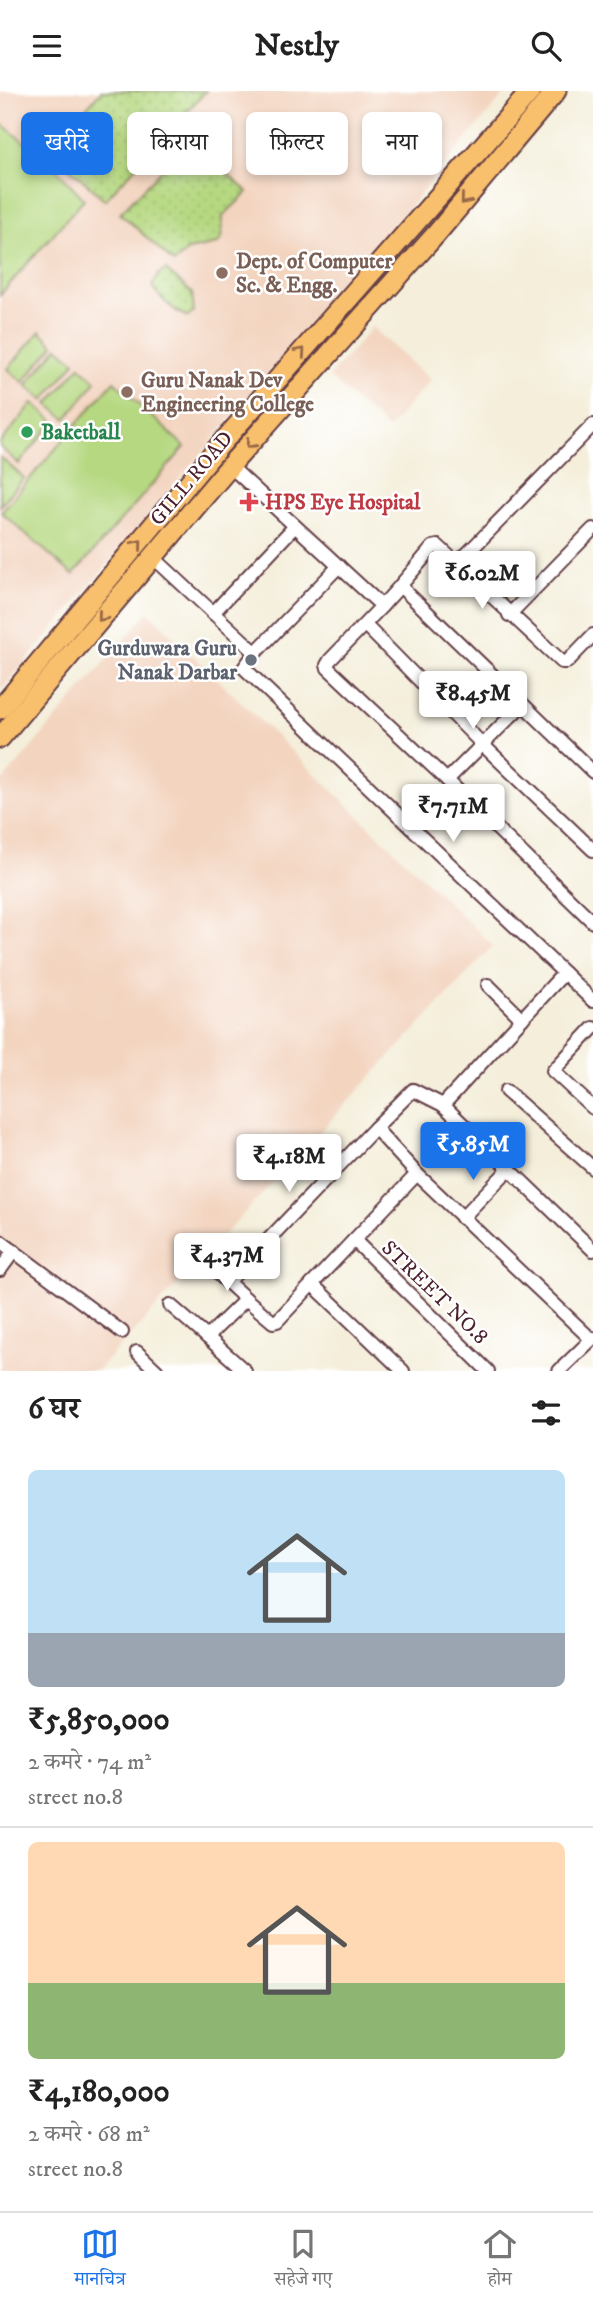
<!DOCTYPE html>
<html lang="hi">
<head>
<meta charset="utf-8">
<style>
	:root { --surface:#fff; --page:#f6f6f6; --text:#222; --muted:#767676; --line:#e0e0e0; --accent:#1a73e8 }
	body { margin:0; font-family:"IM FELL DW Pica","Noto Serif Devanagari",serif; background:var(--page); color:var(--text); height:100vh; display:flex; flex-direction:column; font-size:26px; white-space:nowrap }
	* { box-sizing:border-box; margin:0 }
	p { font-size:23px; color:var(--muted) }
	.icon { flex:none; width:38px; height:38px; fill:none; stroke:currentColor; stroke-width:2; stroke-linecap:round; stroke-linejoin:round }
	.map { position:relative; height:1280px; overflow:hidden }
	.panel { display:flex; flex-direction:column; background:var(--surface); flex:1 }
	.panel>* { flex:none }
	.guide { position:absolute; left:21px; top:21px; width:551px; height:63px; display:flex; gap:14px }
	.price { position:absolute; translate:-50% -60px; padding:0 16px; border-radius:7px; background:#fff; color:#222; font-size:23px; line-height:46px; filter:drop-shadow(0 2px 4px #0008) }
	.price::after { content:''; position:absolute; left:50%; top:42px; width:21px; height:16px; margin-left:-10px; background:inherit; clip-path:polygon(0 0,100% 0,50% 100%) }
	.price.current { background:var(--accent); color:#fff }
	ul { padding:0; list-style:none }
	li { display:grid; align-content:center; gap:14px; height:371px; padding:0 28px }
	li+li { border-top:2px solid var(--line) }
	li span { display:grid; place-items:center; height:217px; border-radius:10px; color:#555 }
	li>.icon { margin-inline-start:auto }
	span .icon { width:126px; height:126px; fill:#fffc; stroke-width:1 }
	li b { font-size:30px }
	h2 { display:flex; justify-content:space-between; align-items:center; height:84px; padding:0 28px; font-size:30px }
	.pill { padding:0 24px; border-radius:10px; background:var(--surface); box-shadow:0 4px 10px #0003; font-size:24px; line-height:63px }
	.pill.current { background:var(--accent); color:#fff }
	header { display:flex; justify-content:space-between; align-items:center; height:91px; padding:0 28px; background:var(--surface); font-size:32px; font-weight:700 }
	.dock { display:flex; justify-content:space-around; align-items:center; height:98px; border-top:2px solid var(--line); background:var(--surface); font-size:19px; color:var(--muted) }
	.dock a { display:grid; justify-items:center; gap:4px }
	.dock .current { color:var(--accent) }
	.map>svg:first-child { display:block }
	.built { fill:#f3d4bf }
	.grass { fill:url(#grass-dots); stroke:#807c56; stroke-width:2 }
	.garden { fill:#b5d880; stroke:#807c56; stroke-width:2 }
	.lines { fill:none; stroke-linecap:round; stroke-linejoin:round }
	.street-casing { stroke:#643e45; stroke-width:16 }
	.primary-casing { stroke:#643e45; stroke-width:23 }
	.street { stroke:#fff; stroke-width:12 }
	.primary { stroke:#f8bf6c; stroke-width:19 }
	.oneway { stroke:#986748 }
	.education-dot { fill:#8d6e63; stroke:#fff; stroke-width:2.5 }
	.leisure-dot { fill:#2e9e5b; stroke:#fff; stroke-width:2.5 }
	.health-dot { fill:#e0444e; stroke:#fff; stroke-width:2.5 }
	.worship-dot { fill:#6b7280; stroke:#fff; stroke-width:2.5 }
	.labels { text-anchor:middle; stroke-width:5; stroke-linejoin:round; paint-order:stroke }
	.education-label { font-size:21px; font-weight:bold; fill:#785e54; stroke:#fff; text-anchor:start }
	.leisure-label { font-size:21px; font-weight:bold; fill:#27864d; stroke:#fff; text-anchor:start }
	.street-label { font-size:21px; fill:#4a1f2b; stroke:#fff }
	.health-label { font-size:21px; font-weight:bold; fill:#be3a42; stroke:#fff; text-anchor:start }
	.worship-label { font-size:21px; font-weight:bold; fill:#5b616d; stroke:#fff; text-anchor:end }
</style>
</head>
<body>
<header><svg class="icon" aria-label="menu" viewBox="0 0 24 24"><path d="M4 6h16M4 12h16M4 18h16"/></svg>Nestly<svg class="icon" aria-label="search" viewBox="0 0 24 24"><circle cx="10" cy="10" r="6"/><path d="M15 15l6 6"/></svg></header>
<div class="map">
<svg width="593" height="1280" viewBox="0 0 593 1280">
	<defs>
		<pattern id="grass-dots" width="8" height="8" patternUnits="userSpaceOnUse" patternTransform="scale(1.75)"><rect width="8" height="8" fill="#b5d880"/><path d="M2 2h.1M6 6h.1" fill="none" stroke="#9db96f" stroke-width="1.8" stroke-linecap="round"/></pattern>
	</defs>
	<rect width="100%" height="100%" fill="#fff"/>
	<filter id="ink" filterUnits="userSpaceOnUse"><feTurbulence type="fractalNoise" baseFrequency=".0143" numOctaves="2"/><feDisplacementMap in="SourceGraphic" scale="14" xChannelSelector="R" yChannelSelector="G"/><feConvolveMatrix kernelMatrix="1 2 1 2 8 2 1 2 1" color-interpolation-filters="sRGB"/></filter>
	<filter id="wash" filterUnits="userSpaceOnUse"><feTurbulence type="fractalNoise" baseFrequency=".00686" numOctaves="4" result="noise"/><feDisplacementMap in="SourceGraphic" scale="28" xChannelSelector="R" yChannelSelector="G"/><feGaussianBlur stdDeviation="1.57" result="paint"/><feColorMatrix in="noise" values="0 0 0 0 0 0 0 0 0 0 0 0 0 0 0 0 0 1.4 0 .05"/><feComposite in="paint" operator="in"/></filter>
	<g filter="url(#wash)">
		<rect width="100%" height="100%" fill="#f4eeda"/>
		<g class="built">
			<path d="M0,0H507L0,601Z"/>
			<path d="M372,236L430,289L388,338L329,286Z"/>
			<path d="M148,521L493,855L97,1280H0V693Z"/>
		</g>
		<g class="grass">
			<path d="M101,0H206L105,109L50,59Z"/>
			<path d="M196,56L248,101L223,125L222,147L217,153L188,159L174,172L120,122L173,67Z"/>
			<path d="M166,179L192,202L194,221L188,226C174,220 160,208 152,195L159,183Z"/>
		</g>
		<g class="garden">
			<path d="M0,32L48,69L84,108L0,204Z"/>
			<path d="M40,240L54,254L23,291L8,278Z"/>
			<path d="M58,256L75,271L44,309L26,294Z"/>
			<path d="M80,275L96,290L66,328L48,313Z"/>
			<path d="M114,290L185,356L73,484L1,421Z"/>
			<path d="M33,312L54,330L19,373L0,356V352Z"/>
			<path d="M0,366L24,387L0,415Z"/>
		</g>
	</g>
	<g filter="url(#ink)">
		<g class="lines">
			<g class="street-casing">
				<g id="street">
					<path d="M230,375L382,515L330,569L327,574L328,577L447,689L593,831"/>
					<path d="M153,466L253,559L255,562L244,577L564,882L443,1014L413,999L375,1037L417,1083L354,1149L488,1280"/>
					<path d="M457,473L593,334"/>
					<path d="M400,495L433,456L438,455L562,571H567L593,544"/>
					<path d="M382,515L400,495L593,681"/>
					<path d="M213,522L295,435"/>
					<path d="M509,524L593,438"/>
					<path d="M365,534L483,654L593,759"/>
					<path d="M255,562L339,475"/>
					<path d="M447,689L522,614"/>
					<path d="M564,882L593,910"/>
					<path d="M488,894L522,928"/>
					<path d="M593,937L553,980L593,1017"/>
					<path d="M506,1000L593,1077"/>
					<path d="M443,1014L593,1159"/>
					<path d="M417,1083L591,1248"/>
					<path d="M462,1127L509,1078"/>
					<path d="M0,1150L122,1241"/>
					<path d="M208,1173L246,1208"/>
					<path d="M0,1179L14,1160"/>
					<path d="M228,1191L375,1037"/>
					<path d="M312,1193L403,1280"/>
					<path d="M170,1214L207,1246L246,1208L273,1231L277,1230L354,1149"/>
					<path d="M207,1246L245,1280"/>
					<path d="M137,1261L157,1280"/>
					<path d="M559,1280L593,1247"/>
				</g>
			</g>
			<g class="primary-casing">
				<g id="primary">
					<path d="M0,618L220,354L531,0"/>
					<path d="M0,647L236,368L437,142L556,0"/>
				</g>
			</g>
			<use href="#street" class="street"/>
			<use href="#primary" class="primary"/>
		</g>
		<defs><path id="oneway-chevron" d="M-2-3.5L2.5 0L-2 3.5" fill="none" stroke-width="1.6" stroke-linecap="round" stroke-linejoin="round" transform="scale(1.75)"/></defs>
		<g class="oneway">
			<use href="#oneway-chevron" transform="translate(465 109) rotate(130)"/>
			<use href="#oneway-chevron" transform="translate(301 261) rotate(-49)"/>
			<use href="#oneway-chevron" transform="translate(250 353) rotate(132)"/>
			<use href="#oneway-chevron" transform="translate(138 453) rotate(-50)"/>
			<use href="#oneway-chevron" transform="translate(102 526) rotate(130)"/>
		</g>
	</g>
	<g class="education-dot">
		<circle cx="222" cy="182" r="7"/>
		<circle cx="127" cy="301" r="7"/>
	</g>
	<circle class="leisure-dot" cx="27" cy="341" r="7"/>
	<path class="health-dot" d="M245.5 400.5h7v7h7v7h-7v7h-7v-7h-7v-7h7z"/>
	<circle class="worship-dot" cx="251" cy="569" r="7"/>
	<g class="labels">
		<g class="education-label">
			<text x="236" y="177">Dept. of Computer<tspan x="236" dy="24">Sc. &amp; Engg.</tspan></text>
			<text x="141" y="296">Guru Nanak Dev<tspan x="141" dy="24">Engineering College</tspan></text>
		</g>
		<g class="leisure-label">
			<text x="41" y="348">Baketball</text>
		</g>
		<g class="street-label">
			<text transform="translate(191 387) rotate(-50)" y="7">GILL ROAD</text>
			<text transform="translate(435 1201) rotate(44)" y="7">STREET NO.8</text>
		</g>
		<g class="health-label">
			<text x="265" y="418">HPS Eye Hospital</text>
		</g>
		<g class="worship-label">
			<text x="237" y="564">Gurduwara Guru<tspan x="237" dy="24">Nanak Darbar</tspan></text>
		</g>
	</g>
</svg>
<b class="price" style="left:482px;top:520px">₹6.02M</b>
<b class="price" style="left:473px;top:640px">₹8.45M</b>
<b class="price" style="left:453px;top:753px">₹7.71M</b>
<b class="price current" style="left:473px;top:1091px">₹5.85M</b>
<b class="price" style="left:289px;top:1103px">₹4.18M</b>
<b class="price" style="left:227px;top:1202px">₹4.37M</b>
<div class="guide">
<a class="pill current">खरीदें</a>
<a class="pill">किराया</a>
<a class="pill">फ़िल्टर</a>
<a class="pill">नया</a>
</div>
</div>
<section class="panel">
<h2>6 घर<svg class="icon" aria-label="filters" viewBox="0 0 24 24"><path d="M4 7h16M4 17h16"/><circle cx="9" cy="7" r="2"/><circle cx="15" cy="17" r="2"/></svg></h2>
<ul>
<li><span style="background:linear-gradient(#bfe0f5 75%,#9aa5b1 0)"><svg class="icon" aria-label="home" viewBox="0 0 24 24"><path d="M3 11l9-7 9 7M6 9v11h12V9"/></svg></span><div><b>₹5,850,000</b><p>2 कमरे · 74 m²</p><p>street no.8</p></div></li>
<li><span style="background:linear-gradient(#ffd9b3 65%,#8fb573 0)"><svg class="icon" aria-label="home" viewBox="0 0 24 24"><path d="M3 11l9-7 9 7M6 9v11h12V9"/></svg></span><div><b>₹4,180,000</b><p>2 कमरे · 68 m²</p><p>street no.8</p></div></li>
</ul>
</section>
<nav class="dock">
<a class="current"><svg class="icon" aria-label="map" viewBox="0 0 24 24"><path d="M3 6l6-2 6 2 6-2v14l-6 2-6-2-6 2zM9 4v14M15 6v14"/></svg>मानचित्र</a>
<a><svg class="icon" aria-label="saved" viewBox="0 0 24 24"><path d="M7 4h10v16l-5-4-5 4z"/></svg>सहेजे गए</a>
<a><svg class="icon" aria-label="home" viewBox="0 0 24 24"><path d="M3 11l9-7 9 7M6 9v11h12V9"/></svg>होम</a>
</nav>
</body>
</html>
